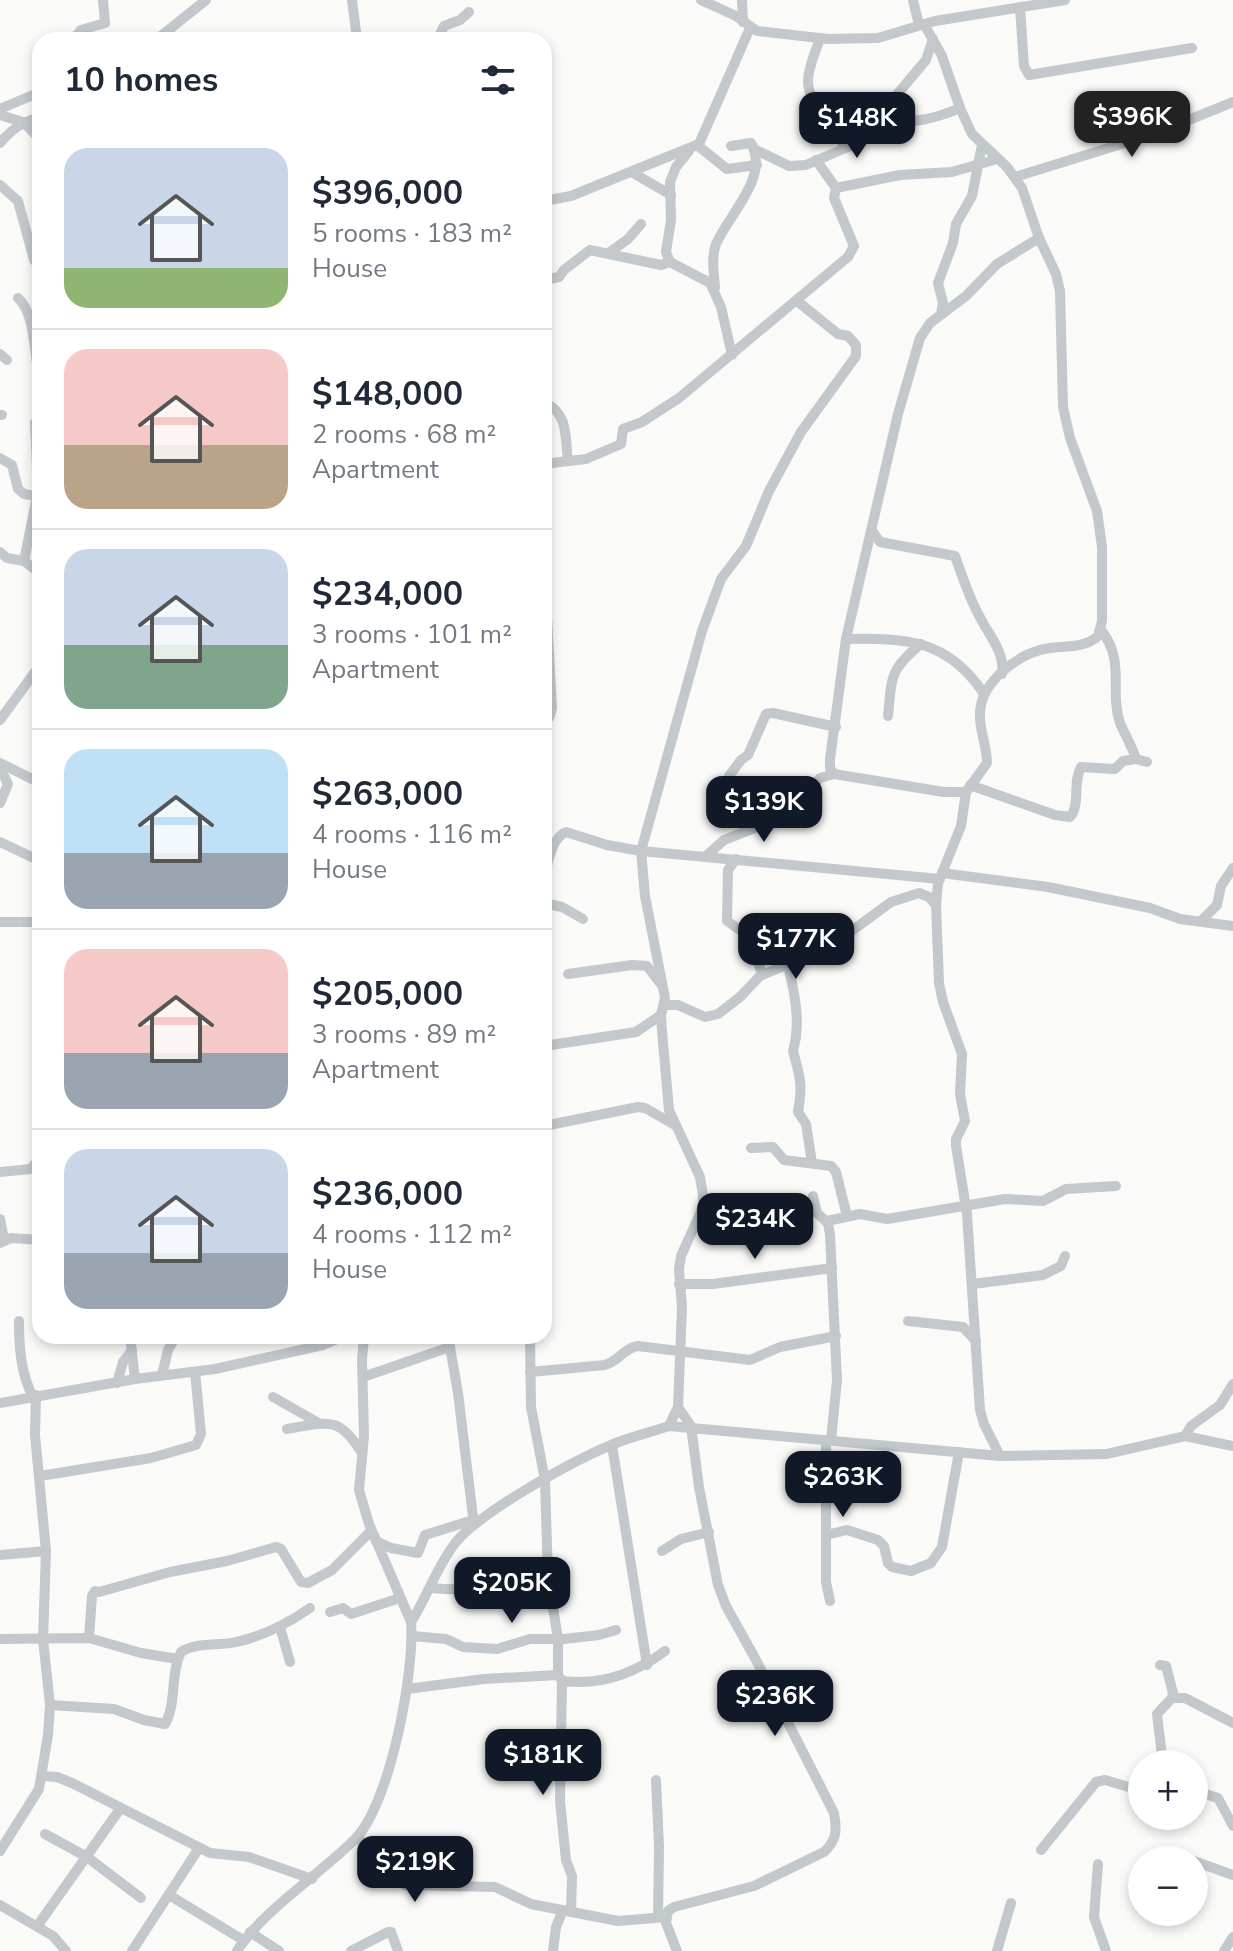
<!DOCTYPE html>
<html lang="en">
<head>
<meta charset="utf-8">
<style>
	:root { --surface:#fff; --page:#f6f6f7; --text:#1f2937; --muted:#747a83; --line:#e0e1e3; --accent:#111827 }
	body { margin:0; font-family:"Nunito Sans",sans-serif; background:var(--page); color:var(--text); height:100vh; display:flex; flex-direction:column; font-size:30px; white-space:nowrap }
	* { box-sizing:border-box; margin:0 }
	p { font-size:26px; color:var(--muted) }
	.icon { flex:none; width:44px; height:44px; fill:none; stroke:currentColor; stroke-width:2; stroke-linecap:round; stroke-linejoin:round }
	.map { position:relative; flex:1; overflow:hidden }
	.drawer { position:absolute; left:32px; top:32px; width:520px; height:1312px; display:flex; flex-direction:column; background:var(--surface); border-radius:24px; box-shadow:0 4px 12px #0003 }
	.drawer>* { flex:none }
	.tools { position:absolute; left:1128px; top:1750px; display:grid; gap:16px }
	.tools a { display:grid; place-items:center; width:80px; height:80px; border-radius:50%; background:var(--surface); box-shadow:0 4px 12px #0003; font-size:40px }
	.price { position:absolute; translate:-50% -68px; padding:0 18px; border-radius:16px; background:var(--accent); color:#fff; font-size:26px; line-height:52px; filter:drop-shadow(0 2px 4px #0008) }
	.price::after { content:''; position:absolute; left:50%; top:48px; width:24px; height:18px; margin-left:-12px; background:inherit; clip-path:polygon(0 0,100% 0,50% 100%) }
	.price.current { background:#222; color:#fff }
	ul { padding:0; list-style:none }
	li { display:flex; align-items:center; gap:24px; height:200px; padding:0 32px }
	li+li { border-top:2px solid var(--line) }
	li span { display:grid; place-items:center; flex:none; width:224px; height:160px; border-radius:24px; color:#555 }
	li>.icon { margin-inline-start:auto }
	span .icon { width:96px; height:96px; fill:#fffc; stroke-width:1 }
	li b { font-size:34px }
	h2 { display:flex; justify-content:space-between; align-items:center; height:96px; padding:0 32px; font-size:34px }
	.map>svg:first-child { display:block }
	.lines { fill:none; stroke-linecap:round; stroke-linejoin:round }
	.minor { stroke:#c3c8cc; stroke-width:10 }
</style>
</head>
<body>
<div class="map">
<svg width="1233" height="1951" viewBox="0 0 1233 1951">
	<rect width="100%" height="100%" fill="#fafaf8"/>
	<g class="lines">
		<g class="minor">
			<path d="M352,0L357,40"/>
			<path d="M701,0L736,16L757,31L828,39L878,38L935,21L1065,0"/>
			<path d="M742,0L743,22"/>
			<path d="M913,0L919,25"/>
			<path d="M1020,8L1024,66L1029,75L1192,48"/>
			<path d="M924,24L942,56L960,108L972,134L1007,167L1022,188L1039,238L1056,274L1060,291L1063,407L1070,438L1097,511L1102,547V621L1098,636C1085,648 1066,646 1050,648C1020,652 981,681 980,713C979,730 987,746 987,763L966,792L961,826L938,883L936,905L939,983L943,1002L962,1054L960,1094L965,1121L956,1139V1146L967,1214L980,1410L984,1424L1000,1456"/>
			<path d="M820,38C816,51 808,67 808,81C808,103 831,130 845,146"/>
			<path d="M76,40L75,37L81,30L105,23L103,0"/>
			<path d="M156,40L206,0"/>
			<path d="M437,40L444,26L460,20L469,12"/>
			<path d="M0,109L40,92"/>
			<path d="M0,115L23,122L40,139"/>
			<path d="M886,122L890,113L889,104L926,60L933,39"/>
			<path d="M0,143C12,129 22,122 40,117"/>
			<path d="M697,145L727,169L757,165"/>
			<path d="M754,149L789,166L806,165L869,138L886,122C916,122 932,120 960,108"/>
			<path d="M633,173L671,195"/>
			<path d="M1015,177L1157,133L1233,102"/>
			<path d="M0,185L18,201L34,260L40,266"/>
			<path d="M836,188L900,175L952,172L997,159"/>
			<path d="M544,201L571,196L699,144L750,28"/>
			<path d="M610,252L628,239L641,224"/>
			<path d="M670,262L666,252L671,220L670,182L676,167L689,151"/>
			<path d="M544,280L559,277L564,270L590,250L661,265L670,262L710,283L721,307L732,355"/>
			<path d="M715,288C714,274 711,258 716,244C729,214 770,177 751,143L731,146"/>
			<path d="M18,298C36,314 33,354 40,378"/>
			<path d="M941,314L943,303L938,283L953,243L956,224L972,196L982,145"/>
			<path d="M0,354L7,360"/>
			<path d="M544,403C569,412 565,439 568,461"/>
			<path d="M0,415H2"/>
			<path d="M0,458L12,465L18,489L24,494L37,496"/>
			<path d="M544,464L586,459L621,444L623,429L642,422L679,398L848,257L854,246L834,198L836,188L816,160"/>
			<path d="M873,532L880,542L955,556C963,578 970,601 982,621C991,638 1005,653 1002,674"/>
			<path d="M0,552L7,558L24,561L40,573"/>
			<path d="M24,561L38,491L35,423L40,421"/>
			<path d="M544,561L552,708L550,716L544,725"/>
			<path d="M1101,630C1126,661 1109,690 1120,723C1125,735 1132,746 1136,759L1147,762"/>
			<path d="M846,639C906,638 948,639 984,694"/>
			<path d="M888,716C892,677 889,670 921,644"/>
			<path d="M0,720L40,665"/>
			<path d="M0,763L40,783"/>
			<path d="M0,768L8,784L0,803"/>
			<path d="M729,776L741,760L748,755L766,714L773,713L836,727"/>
			<path d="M970,785L1055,815L1070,817C1081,804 1072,784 1081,767L1115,769L1123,761L1136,759"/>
			<path d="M966,792H944L834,774L830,768V759L846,639L898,414L920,338L930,323L966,296L997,264L1039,238"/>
			<path d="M0,842L40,861"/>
			<path d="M706,856L724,840L765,824L778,811L796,802L820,778L834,774"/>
			<path d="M736,859L728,870L727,921L751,938L762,975"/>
			<path d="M942,873L1048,887L1150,908L1180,919L1233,926"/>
			<path d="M544,876C549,861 551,839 566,832L607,845L641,851L940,879"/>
			<path d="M544,903L562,907L583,919"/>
			<path d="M1201,921L1217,905L1221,886L1233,868"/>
			<path d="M0,922H40"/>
			<path d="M788,966C795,994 801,1023 793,1051C800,1077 803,1084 798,1112L806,1124L812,1163"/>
			<path d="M568,974L632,965L647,966L660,983"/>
			<path d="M665,1005H678L705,1017L718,1014L740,997L760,976L815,953L849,933L891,902L919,893L929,897L936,905"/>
			<path d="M544,1046L636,1032L661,1015"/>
			<path d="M544,1126L638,1107L645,1108L675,1125"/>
			<path d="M751,1148L773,1147L784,1160L831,1166L836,1172L847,1216"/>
			<path d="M0,1172L31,1169L40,1158"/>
			<path d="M813,1196L817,1213L828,1223L830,1235L837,1380L831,1440"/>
			<path d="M0,1219L4,1240"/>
			<path d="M827,1221L860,1214L887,1219L1005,1199L1043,1201L1066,1189L1116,1186"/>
			<path d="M0,1243L11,1238L40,1240"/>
			<path d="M679,1284H713L832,1268"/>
			<path d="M973,1284L1043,1275L1061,1266L1065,1256"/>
			<path d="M19,1321C19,1348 21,1374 33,1397"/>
			<path d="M908,1321L963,1327L976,1341"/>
			<path d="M130,1336L135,1379"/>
			<path d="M530,1336L531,1407L545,1480L548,1577L558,1639V1675L562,1681C601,1686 634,1674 665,1651"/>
			<path d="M450,1347L458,1393L474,1525"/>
			<path d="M530,1372L605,1365C619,1361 624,1348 638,1346L750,1360L780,1347L836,1336"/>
			<path d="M162,1375L168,1350L176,1336"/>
			<path d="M363,1377L450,1347V1336"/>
			<path d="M117,1383L123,1362L132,1350"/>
			<path d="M273,1397L317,1422"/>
			<path d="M0,1403L135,1379L215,1369L323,1345L342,1337L364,1339"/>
			<path d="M669,1426L678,1407L682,1307L679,1269L681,1256L703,1207V1195L700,1177L669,1110L662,1031L661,1015L665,998L645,896L641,851L702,631L721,579L746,546L769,491L801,432L856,356V345L848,336L838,334L797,301"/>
			<path d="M287,1429C327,1423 338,1414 362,1453"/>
			<path d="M1185,1436L1191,1426L1220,1405L1233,1384"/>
			<path d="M826,1440V1582L830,1601"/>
			<path d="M612,1445L647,1665"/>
			<path d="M40,1476L151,1458L196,1445L201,1434L195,1372"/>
			<path d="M826,1535L847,1530L878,1540L884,1546L888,1563L892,1567L911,1571L931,1563L942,1547L959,1452"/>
			<path d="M376,1541L391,1548L418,1553L425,1535L473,1520"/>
			<path d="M662,1551L681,1539L709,1532"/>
			<path d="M0,1555L46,1551"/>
			<path d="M431,1588C474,1592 507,1586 548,1577"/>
			<path d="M330,1612L343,1608L351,1614L400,1598"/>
			<path d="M411,1622C427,1597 437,1566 456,1542C483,1510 576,1459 616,1443C634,1436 651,1432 669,1426L1000,1456L1106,1454L1185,1436L1233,1446"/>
			<path d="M280,1627L290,1662"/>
			<path d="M412,1636L446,1639L463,1647L497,1649L530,1639H564L599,1635L616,1630"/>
			<path d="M89,1638L92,1596L95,1591L99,1592L170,1572L227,1561L276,1547L281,1549L301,1582L308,1583L332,1570L371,1531"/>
			<path d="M0,1639L89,1638L141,1653L178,1659"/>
			<path d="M1160,1665L1166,1666L1173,1693L1172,1698L1157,1714L1163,1764"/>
			<path d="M562,1681L560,1801L566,1860L572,1876L571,1912"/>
			<path d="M407,1689L484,1679L558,1675"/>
			<path d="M1172,1698H1185L1233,1723"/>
			<path d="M50,1705L114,1709L144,1720L165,1724C177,1703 170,1674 181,1652C196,1642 219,1646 236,1642C264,1636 287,1624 310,1608"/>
			<path d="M43,1776L57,1777L72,1783L210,1853L249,1857L312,1879"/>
			<path d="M656,1780L659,1847L658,1917"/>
			<path d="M1194,1798L1199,1792L1218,1798L1233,1826"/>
			<path d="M45,1834L87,1857L141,1898"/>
			<path d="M357,1837L405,1885L495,1887L531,1904L618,1921L666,1917"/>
			<path d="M1041,1850L1096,1782L1105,1780L1142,1791"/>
			<path d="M0,1851L39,1789L48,1735L50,1705L43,1639L46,1551L35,1435L36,1395"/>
			<path d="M1179,1860L1183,1857L1190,1860"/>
			<path d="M1194,1861L1233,1875"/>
			<path d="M1098,1864L1094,1917L1106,1951"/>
			<path d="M169,1895L243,1940"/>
			<path d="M0,1905L53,1936L66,1951"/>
			<path d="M38,1925L120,1809"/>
			<path d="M250,1932L279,1951"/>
			<path d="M132,1951L199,1848"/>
			<path d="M237,1951C263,1910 321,1874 356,1838C390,1803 415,1671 411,1622L369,1524L359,1490L364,1436L362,1360L364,1336"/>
			<path d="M351,1951L388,1932H391L398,1951"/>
			<path d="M553,1951L556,1927L563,1910"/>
			<path d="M677,1951L666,1923L668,1911L674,1907L754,1886L824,1852C837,1840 837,1830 834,1813L756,1660L726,1606L718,1585L699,1487L691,1426L678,1407"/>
			<path d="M997,1951L1011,1903"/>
			<path d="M1224,1951L1233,1937"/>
		</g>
	</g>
</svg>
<div class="tools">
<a>+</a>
<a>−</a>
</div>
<b class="price current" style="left:1132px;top:159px">$396K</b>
<b class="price" style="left:857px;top:160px">$148K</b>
<b class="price" style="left:764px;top:844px">$139K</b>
<b class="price" style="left:796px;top:981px">$177K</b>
<b class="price" style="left:755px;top:1261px">$234K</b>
<b class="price" style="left:843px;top:1519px">$263K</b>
<b class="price" style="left:512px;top:1625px">$205K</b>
<b class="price" style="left:775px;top:1738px">$236K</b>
<b class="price" style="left:543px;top:1797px">$181K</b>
<b class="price" style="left:415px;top:1904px">$219K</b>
<section class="drawer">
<h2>10 homes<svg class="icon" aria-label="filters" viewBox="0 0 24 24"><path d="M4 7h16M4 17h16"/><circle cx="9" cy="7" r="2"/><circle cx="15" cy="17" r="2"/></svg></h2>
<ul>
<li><span style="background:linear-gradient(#c9d6e8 75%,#8fb573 0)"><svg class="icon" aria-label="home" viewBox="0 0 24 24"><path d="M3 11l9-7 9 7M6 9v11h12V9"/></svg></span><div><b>$396,000</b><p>5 rooms · 183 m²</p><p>House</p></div></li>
<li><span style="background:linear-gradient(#f6c9c9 60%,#b9a48a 0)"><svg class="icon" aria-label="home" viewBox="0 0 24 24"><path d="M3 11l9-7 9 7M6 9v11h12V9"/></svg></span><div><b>$148,000</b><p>2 rooms · 68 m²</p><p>Apartment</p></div></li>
<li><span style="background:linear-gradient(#c9d6e8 60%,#7fa58c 0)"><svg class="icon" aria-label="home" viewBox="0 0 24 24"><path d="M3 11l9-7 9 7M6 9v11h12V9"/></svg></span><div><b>$234,000</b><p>3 rooms · 101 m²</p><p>Apartment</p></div></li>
<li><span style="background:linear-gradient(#bfe0f5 65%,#9aa5b1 0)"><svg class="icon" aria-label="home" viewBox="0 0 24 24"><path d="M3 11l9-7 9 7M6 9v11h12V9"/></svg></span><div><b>$263,000</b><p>4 rooms · 116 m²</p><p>House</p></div></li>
<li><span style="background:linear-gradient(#f6c9c9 65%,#9aa5b1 0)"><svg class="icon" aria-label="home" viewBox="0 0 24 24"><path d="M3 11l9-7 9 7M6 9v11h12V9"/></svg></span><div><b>$205,000</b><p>3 rooms · 89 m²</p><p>Apartment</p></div></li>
<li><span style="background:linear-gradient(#c9d6e8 65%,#9aa5b1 0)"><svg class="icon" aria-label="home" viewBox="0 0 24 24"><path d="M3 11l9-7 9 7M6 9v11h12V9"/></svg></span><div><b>$236,000</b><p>4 rooms · 112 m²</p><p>House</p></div></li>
</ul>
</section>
</div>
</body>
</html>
